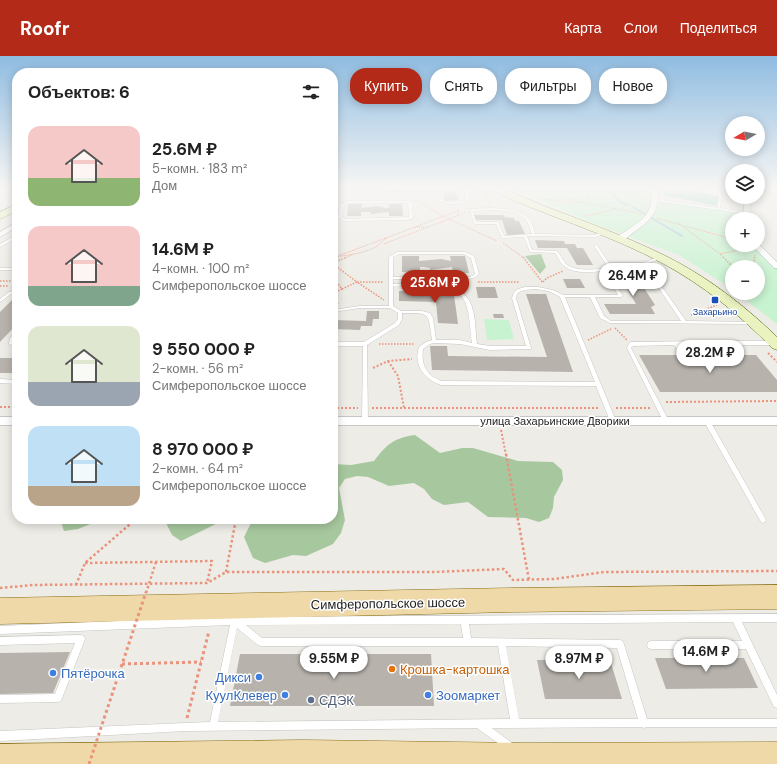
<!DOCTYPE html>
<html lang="ru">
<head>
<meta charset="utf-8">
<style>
	:root { --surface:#fff; --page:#f2f2f2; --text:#222; --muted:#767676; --accent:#b42a18 }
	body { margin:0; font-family:"DM Sans",sans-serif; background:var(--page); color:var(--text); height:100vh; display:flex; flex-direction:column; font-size:15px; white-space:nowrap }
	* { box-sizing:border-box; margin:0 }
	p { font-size:13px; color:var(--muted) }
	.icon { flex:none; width:22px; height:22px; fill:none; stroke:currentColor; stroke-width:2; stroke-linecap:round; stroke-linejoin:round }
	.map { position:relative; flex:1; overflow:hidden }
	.drawer { position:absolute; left:12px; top:12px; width:326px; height:456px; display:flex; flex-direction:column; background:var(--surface); border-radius:16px; box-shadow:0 2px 10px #0003 }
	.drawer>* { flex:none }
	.guide { position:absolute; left:350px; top:12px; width:367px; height:36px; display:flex; gap:8px }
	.needle { width:26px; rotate:260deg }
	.tools { position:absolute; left:725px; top:60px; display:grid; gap:8px }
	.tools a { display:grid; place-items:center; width:40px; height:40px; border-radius:50%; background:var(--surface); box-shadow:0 2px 10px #0003; font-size:20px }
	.price { position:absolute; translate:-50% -34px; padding:0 9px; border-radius:14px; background:#fff; color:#222; font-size:13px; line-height:26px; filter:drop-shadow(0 1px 2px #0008) }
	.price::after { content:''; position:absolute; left:50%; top:24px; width:12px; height:9px; margin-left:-6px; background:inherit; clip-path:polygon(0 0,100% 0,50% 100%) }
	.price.on { background:var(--accent); color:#fff }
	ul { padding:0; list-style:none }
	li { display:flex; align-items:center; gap:12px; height:100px; padding:0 16px }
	li span { display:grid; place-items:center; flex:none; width:112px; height:80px; border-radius:12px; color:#555 }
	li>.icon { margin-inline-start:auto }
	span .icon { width:48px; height:48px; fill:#fffc; stroke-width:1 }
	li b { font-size:17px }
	h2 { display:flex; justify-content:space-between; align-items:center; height:48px; padding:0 16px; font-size:17px }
	.chip { padding:0 14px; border-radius:16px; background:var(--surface); box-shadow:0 2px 10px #0003; font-size:14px; line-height:36px }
	.chip.on { background:var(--accent); color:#fff }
	header { display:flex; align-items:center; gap:24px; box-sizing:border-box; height:56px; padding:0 20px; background:var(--accent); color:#fff }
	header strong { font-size:19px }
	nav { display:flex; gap:22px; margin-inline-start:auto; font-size:14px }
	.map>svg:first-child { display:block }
	.forest { fill:#a7c89f }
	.park { fill:#c8f3d0 }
	.pitch { fill:#8dd3c0 }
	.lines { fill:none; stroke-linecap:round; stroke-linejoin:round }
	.stream { stroke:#abc8d6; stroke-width:2 }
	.building { fill:#b7b2ac }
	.lane-casing { stroke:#9f9f9f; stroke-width:0.5 }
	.street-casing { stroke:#9f9f9f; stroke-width:1 }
	.secondary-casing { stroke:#556812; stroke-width:1 }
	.primary-casing { stroke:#866d12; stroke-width:1 }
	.path-far4 { stroke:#e9937c; stroke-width:1; stroke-dasharray:1 1; stroke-linecap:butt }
	.path-far3 { stroke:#e9937c; stroke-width:1.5; stroke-dasharray:1.5 1.5; stroke-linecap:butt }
	.path-far2 { stroke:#e9937c; stroke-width:2; stroke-dasharray:2 2; stroke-linecap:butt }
	.path-far1 { stroke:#e9937c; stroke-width:2.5; stroke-dasharray:2.5 2.5; stroke-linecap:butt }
	.path { stroke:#e9937c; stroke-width:3; stroke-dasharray:3 3; stroke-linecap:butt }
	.lane { fill:#fff; fill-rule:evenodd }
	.street { fill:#fff; fill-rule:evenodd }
	.secondary { fill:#eaf2c0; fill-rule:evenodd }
	.primary { fill:#f0d9a8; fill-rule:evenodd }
	.path-bridge-far1 { stroke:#e9937c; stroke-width:2.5; stroke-dasharray:2.5 2.5; stroke-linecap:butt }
	.path-bridge { stroke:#e9937c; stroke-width:3; stroke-dasharray:3 3; stroke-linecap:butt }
	.transit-dot { fill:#1a4fb4; stroke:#fff; stroke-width:1.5 }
	.food-dot { fill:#e8710a; stroke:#fff; stroke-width:1.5 }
	.shop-dot { fill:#3f7fe0; stroke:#fff; stroke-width:1.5 }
	.service-dot { fill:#5c6f8a; stroke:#fff; stroke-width:1.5 }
	.labels { text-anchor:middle; stroke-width:3; stroke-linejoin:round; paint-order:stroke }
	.far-transit-label { font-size:9px; fill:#164399; stroke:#fff }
	.street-label { font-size:11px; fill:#1e1e1e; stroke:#fff }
	.near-street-label { font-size:13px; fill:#1e1e1e; stroke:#fff }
	.near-food-label { font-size:13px; fill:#c56008; stroke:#fff; text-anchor:start }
	.near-shop-label { font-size:13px; fill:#366cbe; stroke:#fff; text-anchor:start }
	.near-service-label { font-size:13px; fill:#4e5e75; stroke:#fff; text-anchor:start }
</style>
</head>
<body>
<header>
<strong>Roofr</strong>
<nav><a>Карта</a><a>Слои</a><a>Поделиться</a></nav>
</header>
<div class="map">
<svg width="777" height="708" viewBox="0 0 777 708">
	<rect width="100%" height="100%" fill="#eeece6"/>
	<g class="forest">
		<path d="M541,198L546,211L540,218L525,200Z"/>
		<path d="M415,379L440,397L462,392H473L518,405L553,406L562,414L563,424L554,441L553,452L549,462L539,466L526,462L488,461L468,446L444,449L432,443L424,433L414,427L389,430L368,421L357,420L345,423L339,432L345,464L341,477L333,488L306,500L293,499L265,507L253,502L244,481L253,463H333V408L351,409L374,405C387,388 394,382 415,379Z"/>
		<path d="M49,463H103L78,473L64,475L61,466Z"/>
		<path d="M164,463H221L220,466L181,485L172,479Z"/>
	</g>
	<g class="park">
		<path d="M512,132H652L655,144L745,157V163H732V189H758L777,210V268L737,237H758V211H732V233L679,199L595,168Z"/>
		<path d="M484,263L509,264L514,283L487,284Z"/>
	</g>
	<path class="pitch" d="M666,132H677L719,140L717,150L663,139Z"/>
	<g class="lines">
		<g class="stream">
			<path d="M608,132L620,146L628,149"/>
			<path d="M633,151L682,180"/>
		</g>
	</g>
	<g class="building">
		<rect x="390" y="132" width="13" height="4"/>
		<path d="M422,132H446L450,134H455L459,144L445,145L443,135L423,136Z"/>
		<path d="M348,148H362L361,152L378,150L385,152H389V148H402L403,160H389V156L371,158V156H361V160H347Z"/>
		<path d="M474,159H504L505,161L514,162L515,165H519L525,178L507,179L502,164H476Z"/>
		<path d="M535,184L564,185L565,188H575L577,192H583L593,209H577L567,192H538Z"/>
		<path d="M402,200H419V205L441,203L451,205L450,200H465L469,217H453L452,211L430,214V212L423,211H420V216H402Z"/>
		<path d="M616,215H633L655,249L651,251L655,258H610L604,248H636Z"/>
		<path d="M563,223H580L585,232H567Z"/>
		<path d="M476,231H495L498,242H478Z"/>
		<path d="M399,235H439V239H454L458,268L438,267L436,246L399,245Z"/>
		<path d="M526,238H546L573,316L432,314L430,290H447L448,300L547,301Z"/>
		<path d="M16,240H17V268L0,286V256Z"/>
		<path d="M367,255H379V263H373L372,270H361L360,274L333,273V264L366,265Z"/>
		<path d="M493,258H503L504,262H494Z"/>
		<path d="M639,299H756L777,324V336H660Z"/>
		<rect x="0" y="302" width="17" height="15"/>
		<path d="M70,596L53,637L0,638V597Z"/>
		<path d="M240,598H431L434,650H230Z"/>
		<path d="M655,602H744L758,632L666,633Z"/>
		<path d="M537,604H610L622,643H545Z"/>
	</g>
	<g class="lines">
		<g class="lane-casing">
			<g id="lane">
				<path d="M408,132H411L412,136L436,137C439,140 441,143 444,145C450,147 460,146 465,144L464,132H467L469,144C463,149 449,149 442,146C439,145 436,141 434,139L410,138Z"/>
				<path d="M699,132H701L702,133L722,138L720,152L717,151L719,140L699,135Z"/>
				<path d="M656,143L747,156L749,157L747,158L655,145L654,144Z"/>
				<path d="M349,145H409L412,147L413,162L406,164L344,165L338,161L340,148ZM349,147H408L409,161L346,163L342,161L344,149Z"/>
				<path d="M492,152C504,153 520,153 529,163C532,167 534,173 535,178L595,179L602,175H604V177L596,181L527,180L532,194L557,195C561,199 563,205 566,208C576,216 592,213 604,213L606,208L594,190L596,189H597L609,207H643L660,200H662V202L646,208L686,265L753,266L755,267L753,268L610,267L600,262L590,241H565L616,365L615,367H611L610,365L596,330L441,329C424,323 413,309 419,291L426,286L432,284C428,256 431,257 402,257V263L399,269L367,289L368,366L367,368H363L362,366L363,290H333V286H364L395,267L398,263V257L390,252H360L333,256V254L360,250H389V201L397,196H465L474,200L479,218L474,222L468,223H393V228C416,227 457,221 470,246C476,258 475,274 477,288L490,290H526L512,242L514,236L518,233L525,231H538L553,234L563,239H618L604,215C591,216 572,219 562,208C559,205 558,201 555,197L530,196L524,181L502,182L496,168H474L470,153ZM492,154C503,155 517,154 525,163C529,167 530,173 532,178L504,180L498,166H476L473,155ZM399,198H464L471,202L475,218L472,220L468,221H393V201ZM609,209H643L681,265H611L604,260L595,241H621L623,240L607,214ZM422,229C471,231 467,245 472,287L460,284H436L433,262L430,257L422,255H401L393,250V230ZM532,233C542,233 551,235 560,241L595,326L441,325C426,319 421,309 423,293L430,288L434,287L460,288L490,294L531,293V292L516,242L517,238L521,235Z"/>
				<path d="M16,179H17V182L0,191V188Z"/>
				<rect x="0" y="212" width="17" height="2"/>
				<path d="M17,234V236L11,238L0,246V243L9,236Z"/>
				<path d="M15,277H17V281L14,284V286L17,287V291L9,288V287L10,282Z"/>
				<path d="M706,285H773L775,287L773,289H710L716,299L714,301L712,300L705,289H679L686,299L684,301L682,300L674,289L633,290L631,292L669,365L668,367H664L627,292L629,287L631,286Z"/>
				<path d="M0,323L17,324V328L0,327Z"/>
				<path d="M705,363H709L765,462L766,464L765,466L763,467L761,466L705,367L704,365Z"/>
				<path d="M777,558V566H742L777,639V652L774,651L746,593H651L648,592L647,589L648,586L651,585H742L733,566L469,568L471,582L620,584L623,585L647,663H777V671H646L644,672L642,671L492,672L512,687L514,690L512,693L509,695L506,693L477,672L185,675L0,685V675L185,667L210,666L230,569L0,578V570L211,561ZM461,568L463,582H262L246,569ZM237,572L258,589L261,590H498L510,663L218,666ZM506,590L617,592L638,663H519Z"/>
				<path d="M81,579L84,580L85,583L61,645L58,646L0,647V639L55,638L75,587L0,589V581Z"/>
			</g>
		</g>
		<g class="street-casing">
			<g id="street">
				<path d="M4,132H11L0,138V134Z"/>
				<path d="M651,132H657C662,162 643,168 623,185H617V181C638,166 655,161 651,132Z"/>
				<path d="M745,141H751L749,163H743Z"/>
				<path d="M17,166V171L0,181V176Z"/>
				<path d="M758,187L777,206V212H774L752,189H758Z"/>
				<rect x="0" y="361" width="17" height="8"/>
				<rect x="333" y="361" width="444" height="8"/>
			</g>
		</g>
		<g class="secondary-casing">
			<g id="secondary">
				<path d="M491,132H502C550,154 602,170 651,193C698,214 740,245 777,281V294L772,292C739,258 703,229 662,207C614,181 560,164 510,143L492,134Z"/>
				<path d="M17,148V155L0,163V156Z"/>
			</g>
		</g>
		<g class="primary-casing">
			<g id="primary">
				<path d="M777,529V553L511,556L0,568V542L511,532Z"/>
				<path d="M303,684L525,687L777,686V708H0V688Z"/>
			</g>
		</g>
		<g class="path-far4">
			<path d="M477,132L490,139"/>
			<path d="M546,132C575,149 609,150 641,158"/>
			<path d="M588,132L589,147"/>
			<path d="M622,132L635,138L647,141"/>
			<path d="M333,136L334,132"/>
			<path d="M487,138L484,142L492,147"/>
			<path d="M542,143L584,147"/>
			<path d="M415,144L449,163L497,185"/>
			<path d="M457,160L466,156"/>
			<path d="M586,160L616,153"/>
			<path d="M656,162L732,183"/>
			<path d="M678,167L720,198L748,192"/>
			<path d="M428,171H415L460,154"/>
			<path d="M386,182C374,197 353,198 335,201Z"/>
			<path d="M386,182L415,171"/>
			<path d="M503,187L524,202"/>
			<path d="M384,188L457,160L459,154"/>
			<path d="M720,198L724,202"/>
			<path d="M345,202L352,199"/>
			<path d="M754,202L755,199"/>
		</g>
		<g class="path-far3">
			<path d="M523,201L543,227"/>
			<path d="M723,201L733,211"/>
			<path d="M333,207L347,201"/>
			<path d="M333,208L357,226H384"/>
			<path d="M336,211V225L342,233L333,237L338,248"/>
			<path d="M753,211L755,201"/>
			<path d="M0,225H17"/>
			<path d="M478,226H520"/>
			<path d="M543,226L547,222L563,215"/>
			<path d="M0,230H9"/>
			<path d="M342,233L357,226L384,244"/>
			<path d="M691,259L717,249"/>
			<path d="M615,272L627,284"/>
			<path d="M588,284L611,273"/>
			<path d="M379,288H415"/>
		</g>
		<g class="path-far2">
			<path d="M768,297L777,306"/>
			<path d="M388,305L398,320L404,352"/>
			<path d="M373,312L388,305L412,303"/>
			<path d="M666,346L777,345"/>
			<path d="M0,351H17"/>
			<path d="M333,352H358"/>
			<path d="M372,352H600"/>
			<path d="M616,352H652"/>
			<path d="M501,374L506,399"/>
		</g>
		<g class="path-far1">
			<path d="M506,398L529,524"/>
			<path d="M85,507L212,505L207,527"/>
			<path d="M226,516L236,463"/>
			<path d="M76,529L85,507L136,463"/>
			<path d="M0,532L33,529L207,527L226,516H434L504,513L513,524L554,523L604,516L777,515"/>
		</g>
		<g class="path">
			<path d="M122,608L201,606"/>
			<path d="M187,662L209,575"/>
		</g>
		<use href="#lane" class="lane"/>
		<use href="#street" class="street"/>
		<use href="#secondary" class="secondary"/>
		<use href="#primary" class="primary"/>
		<path class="path-bridge-far1" d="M146,537L156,506"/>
		<path class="path-bridge" d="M89,708L146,536"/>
	</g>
	<linearGradient id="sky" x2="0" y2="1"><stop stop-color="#8fbce1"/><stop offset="0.57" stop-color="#f7f6f4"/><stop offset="1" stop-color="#f7f6f4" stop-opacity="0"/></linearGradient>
	<rect width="777" height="231" fill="url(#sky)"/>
	<rect class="transit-dot" x="711" y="240" width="8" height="8" rx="2"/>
	<circle class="food-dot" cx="392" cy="613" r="4"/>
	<g class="shop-dot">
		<circle cx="53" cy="617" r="4"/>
		<circle cx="259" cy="621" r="4"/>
		<circle cx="285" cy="639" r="4"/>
		<circle cx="428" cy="639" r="4"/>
	</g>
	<circle class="service-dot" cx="311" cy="644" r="4"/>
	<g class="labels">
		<g class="far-transit-label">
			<text x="715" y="259">Захарьино</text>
		</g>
		<g class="street-label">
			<text x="555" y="369">улица Захарьинские Дворики</text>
		</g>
		<g class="near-street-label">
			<text transform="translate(388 547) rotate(-1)" y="5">Симферопольское шоссе</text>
		</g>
		<g class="near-food-label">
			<text x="400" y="618">Крошка-картошка</text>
		</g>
		<g class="near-shop-label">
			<text x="61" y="622">Пятёрочка</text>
			<text x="251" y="626" text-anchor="end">Дикси</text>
			<text x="277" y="644" text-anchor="end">КуулКлевер</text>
			<text x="436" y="644">Зоомаркет</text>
		</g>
		<g class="near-service-label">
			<text x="319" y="649">СДЭК</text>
		</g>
	</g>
</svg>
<div class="tools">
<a><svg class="needle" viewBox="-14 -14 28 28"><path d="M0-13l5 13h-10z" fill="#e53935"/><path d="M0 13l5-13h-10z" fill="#767676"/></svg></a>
<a><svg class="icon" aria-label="layers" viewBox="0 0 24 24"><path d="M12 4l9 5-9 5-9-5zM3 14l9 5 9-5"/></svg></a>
<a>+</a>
<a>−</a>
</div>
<b class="price" style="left:633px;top:241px">26.4M ₽</b>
<b class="price on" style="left:435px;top:248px">25.6M ₽</b>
<b class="price" style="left:710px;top:318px">28.2M ₽</b>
<b class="price" style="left:706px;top:617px">14.6M ₽</b>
<b class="price" style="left:334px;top:624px">9.55M ₽</b>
<b class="price" style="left:579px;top:624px">8.97M ₽</b>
<div class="guide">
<a class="chip on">Купить</a>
<a class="chip">Снять</a>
<a class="chip">Фильтры</a>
<a class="chip">Новое</a>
</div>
<section class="drawer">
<h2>Объектов: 6<svg class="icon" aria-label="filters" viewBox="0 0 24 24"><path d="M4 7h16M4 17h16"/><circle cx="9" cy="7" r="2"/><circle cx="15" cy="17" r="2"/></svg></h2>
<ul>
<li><span style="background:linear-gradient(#f6c9c9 65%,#8fb573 0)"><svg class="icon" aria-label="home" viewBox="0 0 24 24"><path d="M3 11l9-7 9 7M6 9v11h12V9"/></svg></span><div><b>25.6M ₽</b><p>5-комн. · 183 m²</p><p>Дом</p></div></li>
<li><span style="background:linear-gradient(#f6c9c9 75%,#7fa58c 0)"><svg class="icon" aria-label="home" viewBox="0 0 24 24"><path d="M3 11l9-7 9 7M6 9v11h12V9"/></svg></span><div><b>14.6M ₽</b><p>4-комн. · 100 m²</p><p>Симферопольское шоссе</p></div></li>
<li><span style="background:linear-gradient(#dfe7d0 70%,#9aa5b1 0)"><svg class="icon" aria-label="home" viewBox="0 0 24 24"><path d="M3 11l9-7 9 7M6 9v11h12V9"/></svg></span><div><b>9 550 000 ₽</b><p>2-комн. · 56 m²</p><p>Симферопольское шоссе</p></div></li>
<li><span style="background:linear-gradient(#bfe0f5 75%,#b9a48a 0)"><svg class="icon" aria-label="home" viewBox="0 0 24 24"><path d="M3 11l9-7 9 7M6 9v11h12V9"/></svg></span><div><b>8 970 000 ₽</b><p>2-комн. · 64 m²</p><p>Симферопольское шоссе</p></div></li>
</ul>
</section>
</div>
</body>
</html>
